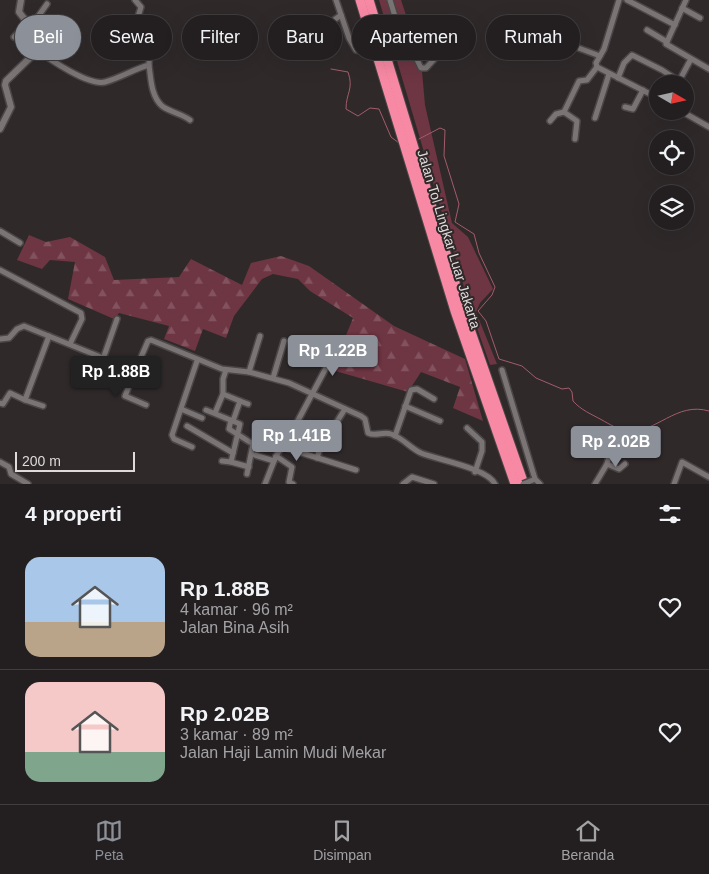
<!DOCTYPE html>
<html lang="id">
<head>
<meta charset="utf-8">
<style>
	:root { --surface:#231f20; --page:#2b2729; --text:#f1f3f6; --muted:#a3a2a5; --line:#403d3e; --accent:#8c9099 }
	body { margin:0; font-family:Helvetica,sans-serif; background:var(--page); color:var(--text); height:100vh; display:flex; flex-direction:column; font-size:19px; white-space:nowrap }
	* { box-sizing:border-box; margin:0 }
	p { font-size:16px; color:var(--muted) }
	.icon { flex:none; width:28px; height:28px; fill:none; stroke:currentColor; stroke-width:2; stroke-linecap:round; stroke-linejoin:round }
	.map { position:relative; height:484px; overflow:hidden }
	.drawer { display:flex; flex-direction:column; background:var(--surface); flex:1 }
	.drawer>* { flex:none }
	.banner { position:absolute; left:15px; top:15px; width:680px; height:45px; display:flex; gap:10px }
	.needle { width:32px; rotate:99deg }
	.buttons { position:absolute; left:649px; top:75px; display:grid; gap:10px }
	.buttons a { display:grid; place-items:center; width:45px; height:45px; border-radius:50%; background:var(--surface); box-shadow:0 5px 20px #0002,0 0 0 1px var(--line); font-size:25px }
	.scale { position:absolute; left:15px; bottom:12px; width:120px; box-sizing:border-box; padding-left:5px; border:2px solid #dfdadb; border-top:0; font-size:14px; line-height:18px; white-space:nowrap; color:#dfdadb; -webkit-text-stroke:4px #2f292a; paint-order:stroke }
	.price { position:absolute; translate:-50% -42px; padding:0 11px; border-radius:5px; background:var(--accent); color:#fff; font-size:16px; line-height:32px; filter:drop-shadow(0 1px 2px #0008) }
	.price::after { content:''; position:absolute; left:50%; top:30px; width:15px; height:11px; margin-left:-8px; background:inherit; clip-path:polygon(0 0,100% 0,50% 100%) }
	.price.current { background:#222; color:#fff }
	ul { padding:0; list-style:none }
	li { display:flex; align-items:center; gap:15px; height:125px; padding:0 25px }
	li+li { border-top:1px solid var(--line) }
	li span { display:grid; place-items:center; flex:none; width:140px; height:100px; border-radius:15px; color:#555 }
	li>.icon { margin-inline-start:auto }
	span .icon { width:60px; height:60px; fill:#fffc; stroke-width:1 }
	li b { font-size:21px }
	h2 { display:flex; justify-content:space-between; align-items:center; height:60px; padding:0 25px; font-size:21px }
	.tag { padding:0 18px; border-radius:22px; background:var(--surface); box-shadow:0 5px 20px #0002,0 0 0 1px var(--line); font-size:18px; line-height:45px }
	.tag.current { background:var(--accent); color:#fff }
	.menu { display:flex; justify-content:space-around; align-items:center; height:70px; border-top:1px solid var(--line); background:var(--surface); font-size:14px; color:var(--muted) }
	.menu a { display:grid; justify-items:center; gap:2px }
	.menu .current { color:var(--accent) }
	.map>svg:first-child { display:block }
	.green { fill:#6e3543 }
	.forest { fill:url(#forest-firs) }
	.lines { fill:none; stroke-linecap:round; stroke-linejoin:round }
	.stream { stroke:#a35c6c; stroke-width:1 }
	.minor-casing { stroke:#4b4647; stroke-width:8 }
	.tertiary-casing { stroke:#4b4647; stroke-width:9 }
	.motorway-casing { stroke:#4b4647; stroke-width:11 }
	.minor { stroke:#7b7475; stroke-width:5 }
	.tertiary { stroke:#7b7475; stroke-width:6 }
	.motorway { stroke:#f889a4; stroke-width:9 }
	.minor-bridge-casing { stroke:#4b4647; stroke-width:8; stroke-linecap:butt }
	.minor-bridge { stroke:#7b7475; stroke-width:5 }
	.labels { text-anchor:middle; stroke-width:4; stroke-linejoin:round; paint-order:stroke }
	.street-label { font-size:14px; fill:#dfdadb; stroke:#2f292a }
</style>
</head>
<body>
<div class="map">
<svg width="709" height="484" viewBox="0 0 709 484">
	<defs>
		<pattern id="forest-firs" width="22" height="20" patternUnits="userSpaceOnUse" patternTransform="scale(1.25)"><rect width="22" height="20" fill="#6e3543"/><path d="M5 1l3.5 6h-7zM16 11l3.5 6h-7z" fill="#82525e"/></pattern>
	</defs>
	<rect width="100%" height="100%" fill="#2f292a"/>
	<path class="green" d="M379,0H401L421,60L425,105L452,223L468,237L493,289L480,303L476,312L497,364L490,365L471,311Z"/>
	<path class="forest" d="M29,235L46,242L70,237L105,257L114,280L179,277L191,259L242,285L251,263L281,256L309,266L394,326L465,359L483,421L453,408L460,387L421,372L408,392L332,370L353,318L310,291L298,279L273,274L262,279L234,316L226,338L203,329L195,351L164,339L169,326L119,313L114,319L68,299L75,262L50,260L42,269L17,260Z"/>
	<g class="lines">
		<g class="stream">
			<path d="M331,69L348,72C354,89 346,93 346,109L358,116L370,108L379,109L391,137L399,143"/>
			<path d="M419,139L440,128L445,130L444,156L459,204L455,222L474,234L479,253L495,287L492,295L478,311L486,321L499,359L522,366L536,378L562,389L569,388L572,392L573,401C581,410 591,414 602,420C609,424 619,430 627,431C656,434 676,401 709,411"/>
		</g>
		<g class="minor-casing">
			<g id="minor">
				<path d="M336,0L349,38L356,50L371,53"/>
				<path d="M627,0L675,25"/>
				<path d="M686,0L666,44L709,69"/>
				<path d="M682,8L700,18"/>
				<path d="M330,23L341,15"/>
				<path d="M32,25L47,4"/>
				<path d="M647,30L667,42"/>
				<path d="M561,34L569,33L567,44"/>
				<path d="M400,36L407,39L421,68H426L438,55"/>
				<path d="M14,37L29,21"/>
				<path d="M557,40L600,56"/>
				<path d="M389,46L396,43L400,33L390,0"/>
				<path d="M38,50C50,60 89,86 105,82C120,78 134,69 149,65L150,39L140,30L137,20L141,7L135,0"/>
				<path d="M149,65C151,79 151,96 162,106C170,112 182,114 190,120"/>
				<path d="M597,67L596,63L604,49L619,0"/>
				<path d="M597,67L658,98"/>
				<path d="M618,78L624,63L632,55L662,70L679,81"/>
				<path d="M678,83L691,59"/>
				<path d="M625,107L633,109L643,90"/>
				<path d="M681,111L709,127"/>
				<path d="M564,112L577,121L575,139"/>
				<path d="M595,118L609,74"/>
				<path d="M550,121L556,114L564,112L579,81L587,80L597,67"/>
				<path d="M0,231L20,243"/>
				<path d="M0,270L81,313L82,319L70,344"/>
				<path d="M0,339L9,338L17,329L24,326L135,371L148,341L151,340L222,369L249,372L289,383L361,416L365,419L368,433C376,437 383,431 391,434C403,438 410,448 421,453C438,460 487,468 495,484"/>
				<path d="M103,359L117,319"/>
				<path d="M226,370L223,379V394L240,401L233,421"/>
				<path d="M502,370L535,479L540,484"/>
				<path d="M135,371L125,396L146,405"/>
				<path d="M249,372L260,336"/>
				<path d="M99,378L105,359"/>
				<path d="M273,378L284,341"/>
				<path d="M118,387L123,367"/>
				<path d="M25,400L43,406"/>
				<path d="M240,401L248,404"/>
				<path d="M0,403L3,404L10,393L25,400L49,336"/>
				<path d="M405,406L440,421"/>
				<path d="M181,409L202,418"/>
				<path d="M206,410L240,424L231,462L249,467"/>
				<path d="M215,413L223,394"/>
				<path d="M231,420L229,429L253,444L247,474"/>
				<path d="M187,426L233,453"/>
				<path d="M467,428L482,442V451L475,472"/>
				<path d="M395,436L411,390L417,389L434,399"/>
				<path d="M192,447L174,439L172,435L197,361"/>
				<path d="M283,447L356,470"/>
				<path d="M255,455L274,461"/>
				<path d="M276,456L292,467L289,482L293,484"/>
				<path d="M317,458L324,435L331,431L345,409"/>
				<path d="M222,461L231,462"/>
				<path d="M0,462L9,467L11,474L28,484"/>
				<path d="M607,464L619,469L625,464"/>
				<path d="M265,484L276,456L294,428L335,351"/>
				<path d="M403,484L412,477L434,484"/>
				<path d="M595,484L607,464L612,444"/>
				<path d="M674,484L682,462L709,477"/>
			</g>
		</g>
		<g class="tertiary-casing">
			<path id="tertiary" d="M0,129L11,107L5,85L6,81L38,50C39,26 30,28 19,12L21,0"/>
		</g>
		<g class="motorway-casing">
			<g id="motorway">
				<path d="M360,0L455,311L515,484"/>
				<path d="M369,0L463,309L524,484"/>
			</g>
		</g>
		<use href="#minor" class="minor"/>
		<use href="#tertiary" class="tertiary"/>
		<use href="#motorway" class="motorway"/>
		<g class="minor-bridge-casing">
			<path id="minor-bridge" d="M523,484L533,480"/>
		</g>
		<use href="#minor-bridge" class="minor-bridge"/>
	</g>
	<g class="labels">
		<g class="street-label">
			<text transform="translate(449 239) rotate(73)" y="5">Jalan Tol Lingkar Luar Jakarta</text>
		</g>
	</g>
</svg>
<div class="buttons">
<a><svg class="needle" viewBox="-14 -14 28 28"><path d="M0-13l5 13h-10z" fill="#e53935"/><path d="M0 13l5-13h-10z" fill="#a3a2a5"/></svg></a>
<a><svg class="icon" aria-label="locate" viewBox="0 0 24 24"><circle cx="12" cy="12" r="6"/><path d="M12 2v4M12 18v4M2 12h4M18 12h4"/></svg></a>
<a><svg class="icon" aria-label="layers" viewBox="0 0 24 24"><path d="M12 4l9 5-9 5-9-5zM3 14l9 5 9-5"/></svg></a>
</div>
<div class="scale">200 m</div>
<b class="price" style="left:333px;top:377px">Rp 1.22B</b>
<b class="price current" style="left:116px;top:398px">Rp 1.88B</b>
<b class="price" style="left:297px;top:462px">Rp 1.41B</b>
<b class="price" style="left:616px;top:468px">Rp 2.02B</b>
<div class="banner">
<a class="tag current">Beli</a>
<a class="tag">Sewa</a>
<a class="tag">Filter</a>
<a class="tag">Baru</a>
<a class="tag">Apartemen</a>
<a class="tag">Rumah</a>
</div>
</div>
<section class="drawer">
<h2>4 properti<svg class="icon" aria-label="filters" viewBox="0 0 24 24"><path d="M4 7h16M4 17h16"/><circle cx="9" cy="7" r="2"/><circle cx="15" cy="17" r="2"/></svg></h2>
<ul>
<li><span style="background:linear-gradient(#a9c7e8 65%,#b9a48a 0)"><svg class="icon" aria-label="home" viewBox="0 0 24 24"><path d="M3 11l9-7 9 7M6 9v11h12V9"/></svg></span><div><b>Rp 1.88B</b><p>4 kamar · 96 m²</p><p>Jalan Bina Asih</p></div><svg class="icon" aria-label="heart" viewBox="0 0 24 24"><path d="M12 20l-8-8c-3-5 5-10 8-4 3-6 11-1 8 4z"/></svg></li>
<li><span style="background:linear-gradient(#f6c9c9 70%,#7fa58c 0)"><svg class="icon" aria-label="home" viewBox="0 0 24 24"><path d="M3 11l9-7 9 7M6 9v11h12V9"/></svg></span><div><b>Rp 2.02B</b><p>3 kamar · 89 m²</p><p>Jalan Haji Lamin Mudi Mekar</p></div><svg class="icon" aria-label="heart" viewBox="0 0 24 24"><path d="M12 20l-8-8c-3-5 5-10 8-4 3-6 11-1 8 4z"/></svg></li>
</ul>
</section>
<nav class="menu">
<a class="current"><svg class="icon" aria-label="map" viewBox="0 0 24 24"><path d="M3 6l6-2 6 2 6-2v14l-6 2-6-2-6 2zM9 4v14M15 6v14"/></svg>Peta</a>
<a><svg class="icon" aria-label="saved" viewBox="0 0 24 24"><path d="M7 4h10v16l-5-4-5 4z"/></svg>Disimpan</a>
<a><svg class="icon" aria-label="home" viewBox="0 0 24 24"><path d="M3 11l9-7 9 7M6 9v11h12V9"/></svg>Beranda</a>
</nav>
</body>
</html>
